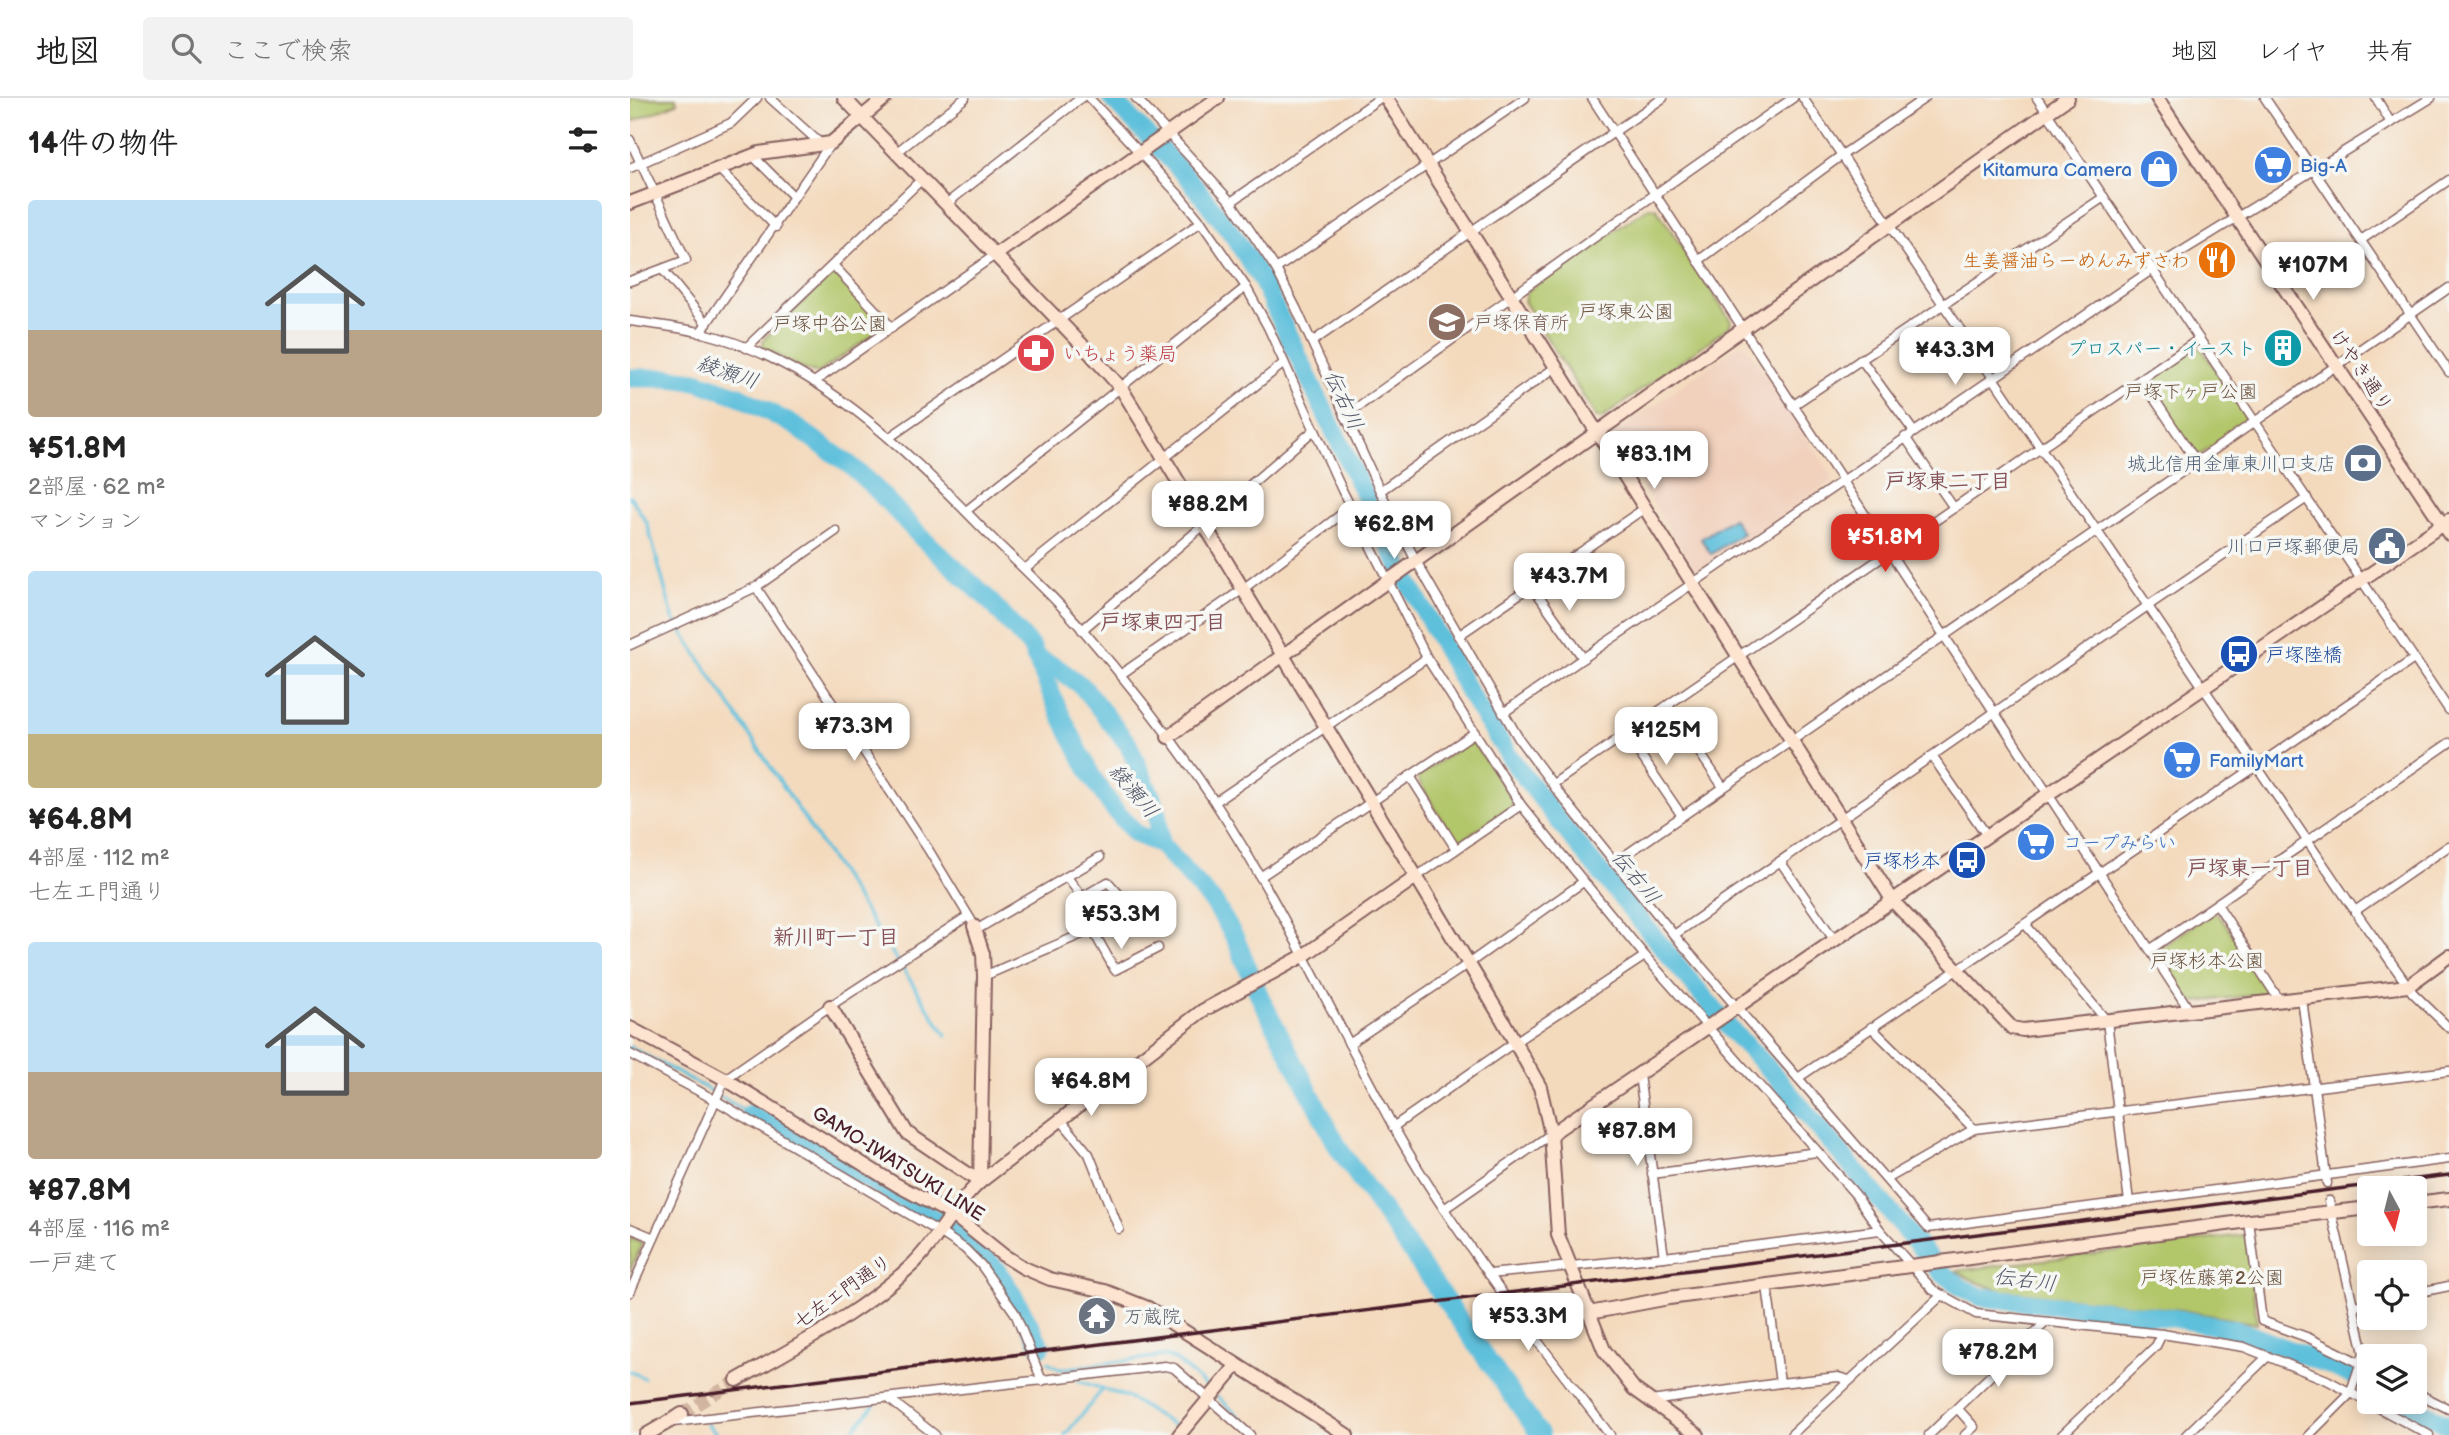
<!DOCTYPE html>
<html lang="ja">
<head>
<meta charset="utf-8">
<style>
	:root { --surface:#fff; --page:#f2f2f2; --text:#222; --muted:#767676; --line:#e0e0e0; --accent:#d93025 }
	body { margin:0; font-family:"Balsamiq Sans","Klee One",sans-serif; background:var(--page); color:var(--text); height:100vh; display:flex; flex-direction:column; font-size:26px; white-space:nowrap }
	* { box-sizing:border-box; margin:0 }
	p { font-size:23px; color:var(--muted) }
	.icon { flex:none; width:38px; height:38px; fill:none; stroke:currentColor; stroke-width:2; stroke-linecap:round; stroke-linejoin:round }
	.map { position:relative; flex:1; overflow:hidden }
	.sheet { display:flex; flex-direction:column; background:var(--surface); width:630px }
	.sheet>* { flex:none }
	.needle { width:46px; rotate:173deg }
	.fabs { position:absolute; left:1727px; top:1078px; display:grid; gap:14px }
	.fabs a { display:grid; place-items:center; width:70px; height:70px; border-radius:7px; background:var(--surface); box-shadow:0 4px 18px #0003; font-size:35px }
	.price { position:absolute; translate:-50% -60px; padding:0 16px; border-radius:14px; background:#fff; color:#222; font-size:23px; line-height:46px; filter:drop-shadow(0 2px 4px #0008) }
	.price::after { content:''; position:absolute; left:50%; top:42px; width:21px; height:16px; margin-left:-10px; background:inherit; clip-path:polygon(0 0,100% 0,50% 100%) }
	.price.current { background:var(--accent); color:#fff }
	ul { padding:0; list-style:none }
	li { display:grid; align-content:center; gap:14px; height:371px; padding:0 28px }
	li span { display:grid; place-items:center; height:217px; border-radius:7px; color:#555 }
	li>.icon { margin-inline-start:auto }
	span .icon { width:126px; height:126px; fill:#fffc; stroke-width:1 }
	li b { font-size:30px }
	h2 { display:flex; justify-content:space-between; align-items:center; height:84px; padding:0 28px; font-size:30px }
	header { display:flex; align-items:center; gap:42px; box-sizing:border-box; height:98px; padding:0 35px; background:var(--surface); border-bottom:2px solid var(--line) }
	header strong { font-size:33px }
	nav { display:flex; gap:38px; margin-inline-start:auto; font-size:24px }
	.search { width:490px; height:63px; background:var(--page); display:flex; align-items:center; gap:18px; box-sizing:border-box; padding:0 24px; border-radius:7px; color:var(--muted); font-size:26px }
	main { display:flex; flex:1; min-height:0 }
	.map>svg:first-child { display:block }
	.built { fill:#f1d0bc }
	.green { fill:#b2c66a; stroke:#7e724a; stroke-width:2 }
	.water { fill:#5ec0dc; stroke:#547084; stroke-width:2 }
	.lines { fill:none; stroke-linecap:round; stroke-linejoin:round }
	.stream { stroke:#5ec0dc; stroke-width:3.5 }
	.river { stroke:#5ec0dc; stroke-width:19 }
	.street-tunnel { stroke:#d2b5a0; stroke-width:8; stroke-dasharray:8 4; stroke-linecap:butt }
	.secondary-tunnel { stroke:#d2b5a0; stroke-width:12; stroke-dasharray:12 6; stroke-linecap:butt }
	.street-casing { stroke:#86605e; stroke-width:11 }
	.secondary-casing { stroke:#86605e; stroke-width:16 }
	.street { stroke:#fff; stroke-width:8 }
	.secondary { stroke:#fde4d1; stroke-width:12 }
	.rail { stroke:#4a1f2b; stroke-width:3.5 }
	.labels { text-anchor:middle; stroke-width:7; stroke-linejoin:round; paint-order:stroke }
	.shop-label { font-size:19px; fill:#366cbe; stroke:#f6f6f2; text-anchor:start }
	.food-label { font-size:19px; fill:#c56008; stroke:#f6f6f2; text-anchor:end }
	.park-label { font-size:19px; fill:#69513e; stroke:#f6f6f2 }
	.education-label { font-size:19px; fill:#785e54; stroke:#f6f6f2; text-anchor:start }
	.culture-label { font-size:19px; fill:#0d838f; stroke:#f6f6f2; text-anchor:end }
	.health-label { font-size:19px; fill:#be3a42; stroke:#f6f6f2; text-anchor:start }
	.street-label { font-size:19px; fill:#4a1f2b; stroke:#f6f6f2 }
	.service-label { font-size:19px; fill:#4e5e75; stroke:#f6f6f2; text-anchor:end }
	.transit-label { font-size:19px; fill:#164399; stroke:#f6f6f2; text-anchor:start }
	.worship-label { font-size:19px; fill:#5b616d; stroke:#f6f6f2; text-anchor:start }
	.water-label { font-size:21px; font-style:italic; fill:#515769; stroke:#f6f6f2 }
	.neighbourhood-label { font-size:21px; font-weight:bold; fill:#855156; stroke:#f6f6f2 }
</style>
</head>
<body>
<header>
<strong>地図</strong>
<div class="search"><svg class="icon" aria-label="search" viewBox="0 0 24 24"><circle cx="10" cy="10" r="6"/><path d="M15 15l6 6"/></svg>ここで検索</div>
<nav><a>地図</a><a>レイヤ</a><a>共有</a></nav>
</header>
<main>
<section class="sheet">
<h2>14件の物件<svg class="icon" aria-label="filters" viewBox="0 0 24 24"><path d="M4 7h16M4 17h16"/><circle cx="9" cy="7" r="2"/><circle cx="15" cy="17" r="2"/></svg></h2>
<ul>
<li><span style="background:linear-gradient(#bfe0f5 60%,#b9a48a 0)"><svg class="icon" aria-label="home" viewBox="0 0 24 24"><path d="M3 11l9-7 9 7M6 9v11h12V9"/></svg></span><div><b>¥51.8M</b><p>2部屋 · 62 m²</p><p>マンション</p></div></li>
<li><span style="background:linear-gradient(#bfe0f5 75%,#c2b280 0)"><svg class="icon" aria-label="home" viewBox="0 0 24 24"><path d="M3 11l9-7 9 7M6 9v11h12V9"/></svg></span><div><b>¥64.8M</b><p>4部屋 · 112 m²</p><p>七左エ門通り</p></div></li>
<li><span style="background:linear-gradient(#bfe0f5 60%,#b9a48a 0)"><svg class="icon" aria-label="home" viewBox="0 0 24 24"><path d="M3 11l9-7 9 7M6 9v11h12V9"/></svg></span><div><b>¥87.8M</b><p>4部屋 · 116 m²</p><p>一戸建て</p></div></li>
</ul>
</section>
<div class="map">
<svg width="1819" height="1337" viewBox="0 0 1819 1337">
	<rect width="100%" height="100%" fill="#f6f6f2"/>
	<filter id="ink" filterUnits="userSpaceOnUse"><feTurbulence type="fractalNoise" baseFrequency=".0143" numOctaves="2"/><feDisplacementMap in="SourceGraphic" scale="14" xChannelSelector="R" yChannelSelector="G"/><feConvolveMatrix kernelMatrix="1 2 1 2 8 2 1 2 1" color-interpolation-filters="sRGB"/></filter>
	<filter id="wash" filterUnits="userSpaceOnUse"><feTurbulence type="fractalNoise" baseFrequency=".00686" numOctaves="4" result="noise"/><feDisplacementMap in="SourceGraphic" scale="28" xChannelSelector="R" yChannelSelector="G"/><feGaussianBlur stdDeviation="1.57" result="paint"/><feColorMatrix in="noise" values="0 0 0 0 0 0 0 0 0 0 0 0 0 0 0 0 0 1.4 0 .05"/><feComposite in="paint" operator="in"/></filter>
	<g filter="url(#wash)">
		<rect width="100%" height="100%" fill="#f4dabd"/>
		<path class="built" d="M1109,247L1116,248L1202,377L1201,384L1071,472L1064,471L984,343V336Z"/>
		<g class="green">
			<path d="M0,0H46L47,5L4,23L0,16Z"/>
			<path d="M1019,109L1026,110L1101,223L1100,228L971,321L966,319L894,203L897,193Z"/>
			<path d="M201,177H206L255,226L254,229L188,275C175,275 148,256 133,250V242Z"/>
			<path d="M1566,249L1572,251L1615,316L1616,325L1571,356L1564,355L1518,288L1521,280Z"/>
			<path d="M837,645L844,646L882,701V709L829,744L825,743L788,682V678Z"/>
			<path d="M1581,815L1589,817L1638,889L1634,896L1565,904L1560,902L1530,857L1531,850Z"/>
			<path d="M1612,1137L1617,1140L1627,1226L1551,1212L1368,1192L1347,1184L1325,1173Z"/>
			<path d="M0,1140L12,1146L0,1173Z"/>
		</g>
		<path class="water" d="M1103,420L1113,435L1081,456L1071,441Z"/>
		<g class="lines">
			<g class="stream">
				<path d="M0,398L17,425L43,520L316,937"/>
				<path d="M0,949L83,994"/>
				<path d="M91,999L120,1016"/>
				<path d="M1542,1220L1543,1214"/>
				<path d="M418,1264L430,1271L534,1258L546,1262L576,1288"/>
				<path d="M0,1273L14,1280"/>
				<path d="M449,1283L497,1299L543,1327"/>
				<path d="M588,1299L630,1337"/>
				<path d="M77,1326L88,1337"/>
				<path d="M219,1337L244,1307"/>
				<path d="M435,1337L473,1291"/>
			</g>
			<g class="river">
				<path d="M481,0L559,81L603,137L631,181L764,458L842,600L883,664L942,740L1101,932L1138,970L1311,1174L1332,1190L1351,1199L1542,1220L1607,1232L1687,1262L1740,1285"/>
				<path d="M0,280H39L66,283L109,298L165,328L220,367L245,390L291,439L357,500L402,550L426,607L462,679L483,710L506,736L530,746L585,806L605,840L631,901L709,1051L910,1337"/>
				<path d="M405,559L426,569L452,588L498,646L527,711L530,746"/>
				<path d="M120,1016L153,1032L309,1123"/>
				<path d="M323,1132C366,1158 389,1206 411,1249"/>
				<path d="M1775,1304L1819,1328"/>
			</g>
		</g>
	</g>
	<g filter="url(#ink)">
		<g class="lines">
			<path class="street-tunnel" d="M1697,1085L1699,1103"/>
			<path class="secondary-tunnel" d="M52,1316L107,1282"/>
			<g class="street-casing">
				<g id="street">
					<path d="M140,0L191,46"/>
					<path d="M459,0L549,97L571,124L616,189L638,229L712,392L797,560L891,707L1015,858L1225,1096L1250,1132L1303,1192L1346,1216L1532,1236L1614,1249L1697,1282L1799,1337"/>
					<path d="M506,0L601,104L646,171L666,210L750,393L786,463L889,641L929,695L1044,837L1298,1130L1819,1061"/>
					<path d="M962,0L1560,913"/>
					<path d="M1173,0L1725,813L1783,895L1819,930"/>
					<path d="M1407,0L1819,612"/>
					<path d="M1635,0L1819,274"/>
					<path d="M1746,0L1761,25"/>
					<path d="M0,42L56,162L0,183"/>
					<path d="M267,54L335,0"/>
					<path d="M122,57L164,99"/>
					<path d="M0,70L101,25L127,0"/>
					<path d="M89,71L146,129"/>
					<path d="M601,104L750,0"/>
					<path d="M316,106L451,0"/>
					<path d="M1731,142L1819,82"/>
					<path d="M1068,163L1212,57L1295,0"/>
					<path d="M203,167L262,230"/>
					<path d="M646,171L895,0"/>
					<path d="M33,172L77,226"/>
					<path d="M0,223C23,226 46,229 69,234C186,262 272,348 353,431C386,464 421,495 452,531C499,585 544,643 584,703C652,806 703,920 763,1028C803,1100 852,1166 899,1232"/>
					<path d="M70,235L201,45"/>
					<path d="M682,244L1033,0"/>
					<path d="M116,250L292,81"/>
					<path d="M1231,261L1284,334"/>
					<path d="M1511,281L1566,363"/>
					<path d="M184,284L365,157"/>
					<path d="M1162,308L1474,99"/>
					<path d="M715,318C865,212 1012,103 1163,0"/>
					<path d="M260,339L571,124"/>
					<path d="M1275,339L1324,410"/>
					<path d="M750,393L926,269"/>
					<path d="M336,413L616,189"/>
					<path d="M395,471L654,265"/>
					<path d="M902,488L953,560"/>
					<path d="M126,489L298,751L341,822"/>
					<path d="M452,532L684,332"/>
					<path d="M828,538L1015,410"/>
					<path d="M0,547L126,489L206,433"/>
					<path d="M490,577L613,491L721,409"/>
					<path d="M1038,608L1093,689"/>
					<path d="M873,615L1523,171L1801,0"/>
					<path d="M997,637L1052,718"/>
					<path d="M1302,658L1358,739"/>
					<path d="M780,678L826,751"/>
					<path d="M923,686L1569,241"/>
					<path d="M585,704L797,560"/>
					<path d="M1150,763L1205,843"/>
					<path d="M984,765L1819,190"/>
					<path d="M437,779L452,799L478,784L504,813"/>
					<path d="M630,779L844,635"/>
					<path d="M786,779L891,707"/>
					<path d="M1587,806L1650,903"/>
					<path d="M1725,813L1819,748"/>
					<path d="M1395,826L1477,923L1499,1104"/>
					<path d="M462,831L485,872L528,850"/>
					<path d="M346,832L470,759"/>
					<path d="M1044,837L1519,507L1677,400"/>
					<path d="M1521,851L1819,645"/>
					<path d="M354,878L515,809"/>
					<path d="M1672,901L1697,1085"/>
					<path d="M1241,929L1344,1031"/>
					<path d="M719,946L838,866L953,784"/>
					<path d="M0,956L85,1002L311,1135L335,1151L351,1167L385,1215L412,1283"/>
					<path d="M1009,977L1034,1159"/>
					<path d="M1168,980C1373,840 1578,700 1784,561"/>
					<path d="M431,1022L459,1056L489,1131"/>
					<path d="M763,1029L885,944L1015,858"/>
					<path d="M1022,1076L1187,1054"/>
					<path d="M1257,1081L1344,1031L1819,973"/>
					<path d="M814,1111L921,1036"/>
					<path d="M1619,1123L1632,1223L1679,1240L1740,1270"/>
					<path d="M0,1130L24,1140"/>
					<path d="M859,1176L1034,1159L1250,1132"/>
					<path d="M1137,1188L1150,1285"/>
					<path d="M0,1194L95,981L200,908L338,818"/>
					<path d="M1785,1195L1819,1188"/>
					<path d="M1724,1208L1740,1205"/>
					<path d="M959,1215L908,1220L901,1224L899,1232L980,1337"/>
					<path d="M1785,1294L1819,1311"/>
					<path d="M258,1300L305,1337"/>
					<path d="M1021,1303L1150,1285L1208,1279L1219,1282"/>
					<path d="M1328,1311L1344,1329L1335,1337"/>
					<path d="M43,1324L535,1268L544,1270L620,1337"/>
					<path d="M1161,1337L1312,1197"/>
					<path d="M1299,1337L1416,1224"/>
					<path d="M1432,1337L1526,1248L1532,1236"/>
					<path d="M1556,1337L1638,1258"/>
					<path d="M1679,1337L1720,1296L1734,1255L1699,1103"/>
				</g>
			</g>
			<g class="secondary-casing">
				<g id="secondary">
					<path d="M255,0L232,19L459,254L491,290L534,360L872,921L910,989L921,1036L928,1137L974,1252L1004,1291L1068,1337"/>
					<path d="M756,0L1263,803L1382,930L1393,932L1778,888L1819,858"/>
					<path d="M1527,0L1819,436"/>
					<path d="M0,105L129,55L201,45L232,19L214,0"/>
					<path d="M365,157L588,0"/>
					<path d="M538,639L1438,0"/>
					<path d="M200,908L277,1035L350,1084L354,878L353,856L344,828"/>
					<path d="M0,930L95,981L267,1087L323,1117L373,1157L394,1170L420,1181L475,1193L518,1210L717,1337"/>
					<path d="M921,1036L1819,422"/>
					<path d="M1785,1105L1819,1101"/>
					<path d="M959,1215L1039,1200L1619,1123L1740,1110"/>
					<path d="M107,1282C167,1248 231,1215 282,1167C308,1142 324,1107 350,1084L572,913L673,858L786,779"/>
					<path d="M16,1337L52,1316"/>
					<path d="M549,1337L607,1267"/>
				</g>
			</g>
			<use href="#street" class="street"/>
			<use href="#secondary" class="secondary"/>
			<path class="rail" d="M0,1305L1819,1077"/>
		</g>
	</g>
	<defs>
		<g id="supermarket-disc" transform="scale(2.0125)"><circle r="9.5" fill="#3f7fe0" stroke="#f6f6f2"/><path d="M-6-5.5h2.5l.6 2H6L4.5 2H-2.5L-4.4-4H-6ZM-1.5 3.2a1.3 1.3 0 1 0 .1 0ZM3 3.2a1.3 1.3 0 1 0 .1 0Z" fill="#fff"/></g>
		<g id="shop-disc" transform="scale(2.0125)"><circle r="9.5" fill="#3f7fe0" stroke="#f6f6f2"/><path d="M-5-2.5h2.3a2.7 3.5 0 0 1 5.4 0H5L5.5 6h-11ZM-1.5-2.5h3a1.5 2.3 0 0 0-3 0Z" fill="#fff"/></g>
		<g id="restaurant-disc" transform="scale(2.0125)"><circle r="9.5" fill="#e8710a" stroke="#f6f6f2"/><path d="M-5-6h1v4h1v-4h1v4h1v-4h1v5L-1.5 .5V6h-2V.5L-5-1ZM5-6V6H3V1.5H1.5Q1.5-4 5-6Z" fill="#fff"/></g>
		<g id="school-disc" transform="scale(2.0125)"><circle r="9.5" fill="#8d6e63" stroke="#f6f6f2"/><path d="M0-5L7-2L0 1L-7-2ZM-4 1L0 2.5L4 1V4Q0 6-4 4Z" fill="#fff"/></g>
		<g id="building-disc" transform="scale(2.0125)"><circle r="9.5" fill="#0f9aa8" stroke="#f6f6f2"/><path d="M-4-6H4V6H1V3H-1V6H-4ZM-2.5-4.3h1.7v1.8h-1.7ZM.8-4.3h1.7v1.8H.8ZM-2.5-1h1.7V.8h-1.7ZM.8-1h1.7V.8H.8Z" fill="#fff"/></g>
		<g id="pharmacy-disc" transform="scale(2.0125)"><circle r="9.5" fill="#e0444e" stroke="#f6f6f2"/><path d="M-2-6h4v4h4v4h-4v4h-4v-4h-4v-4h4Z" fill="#fff"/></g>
		<g id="bank-disc" transform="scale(2.0125)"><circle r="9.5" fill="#5c6f8a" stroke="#f6f6f2"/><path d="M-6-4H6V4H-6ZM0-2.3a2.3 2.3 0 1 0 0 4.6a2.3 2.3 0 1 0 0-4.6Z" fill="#fff"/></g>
		<g id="civic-disc" transform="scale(2.0125)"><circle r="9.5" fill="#5c6f8a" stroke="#f6f6f2"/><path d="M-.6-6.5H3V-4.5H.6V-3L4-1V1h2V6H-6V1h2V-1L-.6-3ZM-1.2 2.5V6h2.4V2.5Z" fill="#fff"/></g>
		<g id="bus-disc" transform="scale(2.0125)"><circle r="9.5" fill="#1a4fb4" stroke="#f6f6f2"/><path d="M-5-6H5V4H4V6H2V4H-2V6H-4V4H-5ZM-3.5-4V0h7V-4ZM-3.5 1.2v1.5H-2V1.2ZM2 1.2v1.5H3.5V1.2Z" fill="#fff"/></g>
		<g id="temple-disc" transform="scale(2.0125)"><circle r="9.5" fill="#6b7280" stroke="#f6f6f2"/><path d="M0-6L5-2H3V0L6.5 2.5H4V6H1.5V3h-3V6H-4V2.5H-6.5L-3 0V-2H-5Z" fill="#fff"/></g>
	</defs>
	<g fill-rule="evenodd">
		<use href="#supermarket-disc" x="1643" y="67"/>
		<use href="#shop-disc" x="1529" y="71"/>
		<use href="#restaurant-disc" x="1587" y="162"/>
		<use href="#school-disc" x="817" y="224"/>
		<use href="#building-disc" x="1653" y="250"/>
		<use href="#pharmacy-disc" x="406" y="255"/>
		<use href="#bank-disc" x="1733" y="365"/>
		<use href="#civic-disc" x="1757" y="448"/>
		<use href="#bus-disc" x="1609" y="556"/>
		<use href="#supermarket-disc" x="1552" y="662"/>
		<use href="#supermarket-disc" x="1406" y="744"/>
		<use href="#bus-disc" x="1337" y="762"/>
		<use href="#temple-disc" x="467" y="1218"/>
	</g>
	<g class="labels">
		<g class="shop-label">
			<text x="1670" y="74">Big-A</text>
			<text x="1502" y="78" text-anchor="end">Kitamura Camera</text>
			<text x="1579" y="669">FamilyMart</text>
			<text x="1433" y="751">コープみらい</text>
		</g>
		<g class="food-label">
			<text x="1560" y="169">生姜醤油らーめんみずさわ</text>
		</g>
		<g class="park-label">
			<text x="996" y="220">戸塚東公園</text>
			<text x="200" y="232">戸塚中谷公園</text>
			<text x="1561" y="300">戸塚下ヶ戸公園</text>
			<text x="1577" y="869">戸塚杉本公園</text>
			<text x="1582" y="1186">戸塚佐藤第2公園</text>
		</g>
		<g class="education-label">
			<text x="844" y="231">戸塚保育所</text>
		</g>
		<g class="culture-label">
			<text x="1626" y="257">プロスパー・イースト</text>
		</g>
		<g class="health-label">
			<text x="433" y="262">いちょう薬局</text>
		</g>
		<g class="street-label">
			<text transform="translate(1732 272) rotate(56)" y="7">けやき通り</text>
			<text transform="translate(269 1065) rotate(32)" y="7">GAMO-IWATSUKI LINE</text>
			<text transform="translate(212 1193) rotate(-35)" y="7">七左エ門通り</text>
		</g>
		<g class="service-label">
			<text x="1706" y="372">城北信用金庫東川口支店</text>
			<text x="1730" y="455">川口戸塚郵便局</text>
		</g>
		<g class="transit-label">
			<text x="1636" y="563">戸塚陸橋</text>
			<text x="1310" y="769" text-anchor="end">戸塚杉本</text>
		</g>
		<g class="worship-label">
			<text x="494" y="1225">万蔵院</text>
		</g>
		<g class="water-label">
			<text transform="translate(98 274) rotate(19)" y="7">綾瀬川</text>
			<text transform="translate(714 302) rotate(65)" y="7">伝右川</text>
			<text transform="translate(504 693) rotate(50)" y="7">綾瀬川</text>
			<text transform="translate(1006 779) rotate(51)" y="7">伝右川</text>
			<text transform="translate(1395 1182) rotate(7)" y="7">伝右川</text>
		</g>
		<g class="neighbourhood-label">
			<text x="1318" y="390">戸塚東二丁目</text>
			<text x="533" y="531">戸塚東四丁目</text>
			<text x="1620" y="777">戸塚東一丁目</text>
			<text x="206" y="846">新川町一丁目</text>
		</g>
	</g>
</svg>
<div class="fabs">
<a><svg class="needle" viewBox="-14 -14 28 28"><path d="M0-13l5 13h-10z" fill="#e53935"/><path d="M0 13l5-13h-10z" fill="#767676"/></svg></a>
<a><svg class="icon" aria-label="locate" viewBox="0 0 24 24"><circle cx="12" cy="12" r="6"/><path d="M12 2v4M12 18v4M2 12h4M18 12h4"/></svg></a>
<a><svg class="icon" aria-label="layers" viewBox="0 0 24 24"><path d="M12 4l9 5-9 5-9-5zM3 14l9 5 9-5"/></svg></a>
</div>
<b class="price" style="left:1683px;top:204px">¥107M</b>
<b class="price" style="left:1325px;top:289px">¥43.3M</b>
<b class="price" style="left:1024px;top:393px">¥83.1M</b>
<b class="price" style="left:578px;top:443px">¥88.2M</b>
<b class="price" style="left:764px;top:463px">¥62.8M</b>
<b class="price current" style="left:1255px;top:476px">¥51.8M</b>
<b class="price" style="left:939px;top:515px">¥43.7M</b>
<b class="price" style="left:224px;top:665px">¥73.3M</b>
<b class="price" style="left:1036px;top:669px">¥125M</b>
<b class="price" style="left:491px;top:853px">¥53.3M</b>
<b class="price" style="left:461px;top:1020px">¥64.8M</b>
<b class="price" style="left:1007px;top:1070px">¥87.8M</b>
<b class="price" style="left:898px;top:1255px">¥53.3M</b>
<b class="price" style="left:1368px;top:1291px">¥78.2M</b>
</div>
</main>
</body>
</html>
